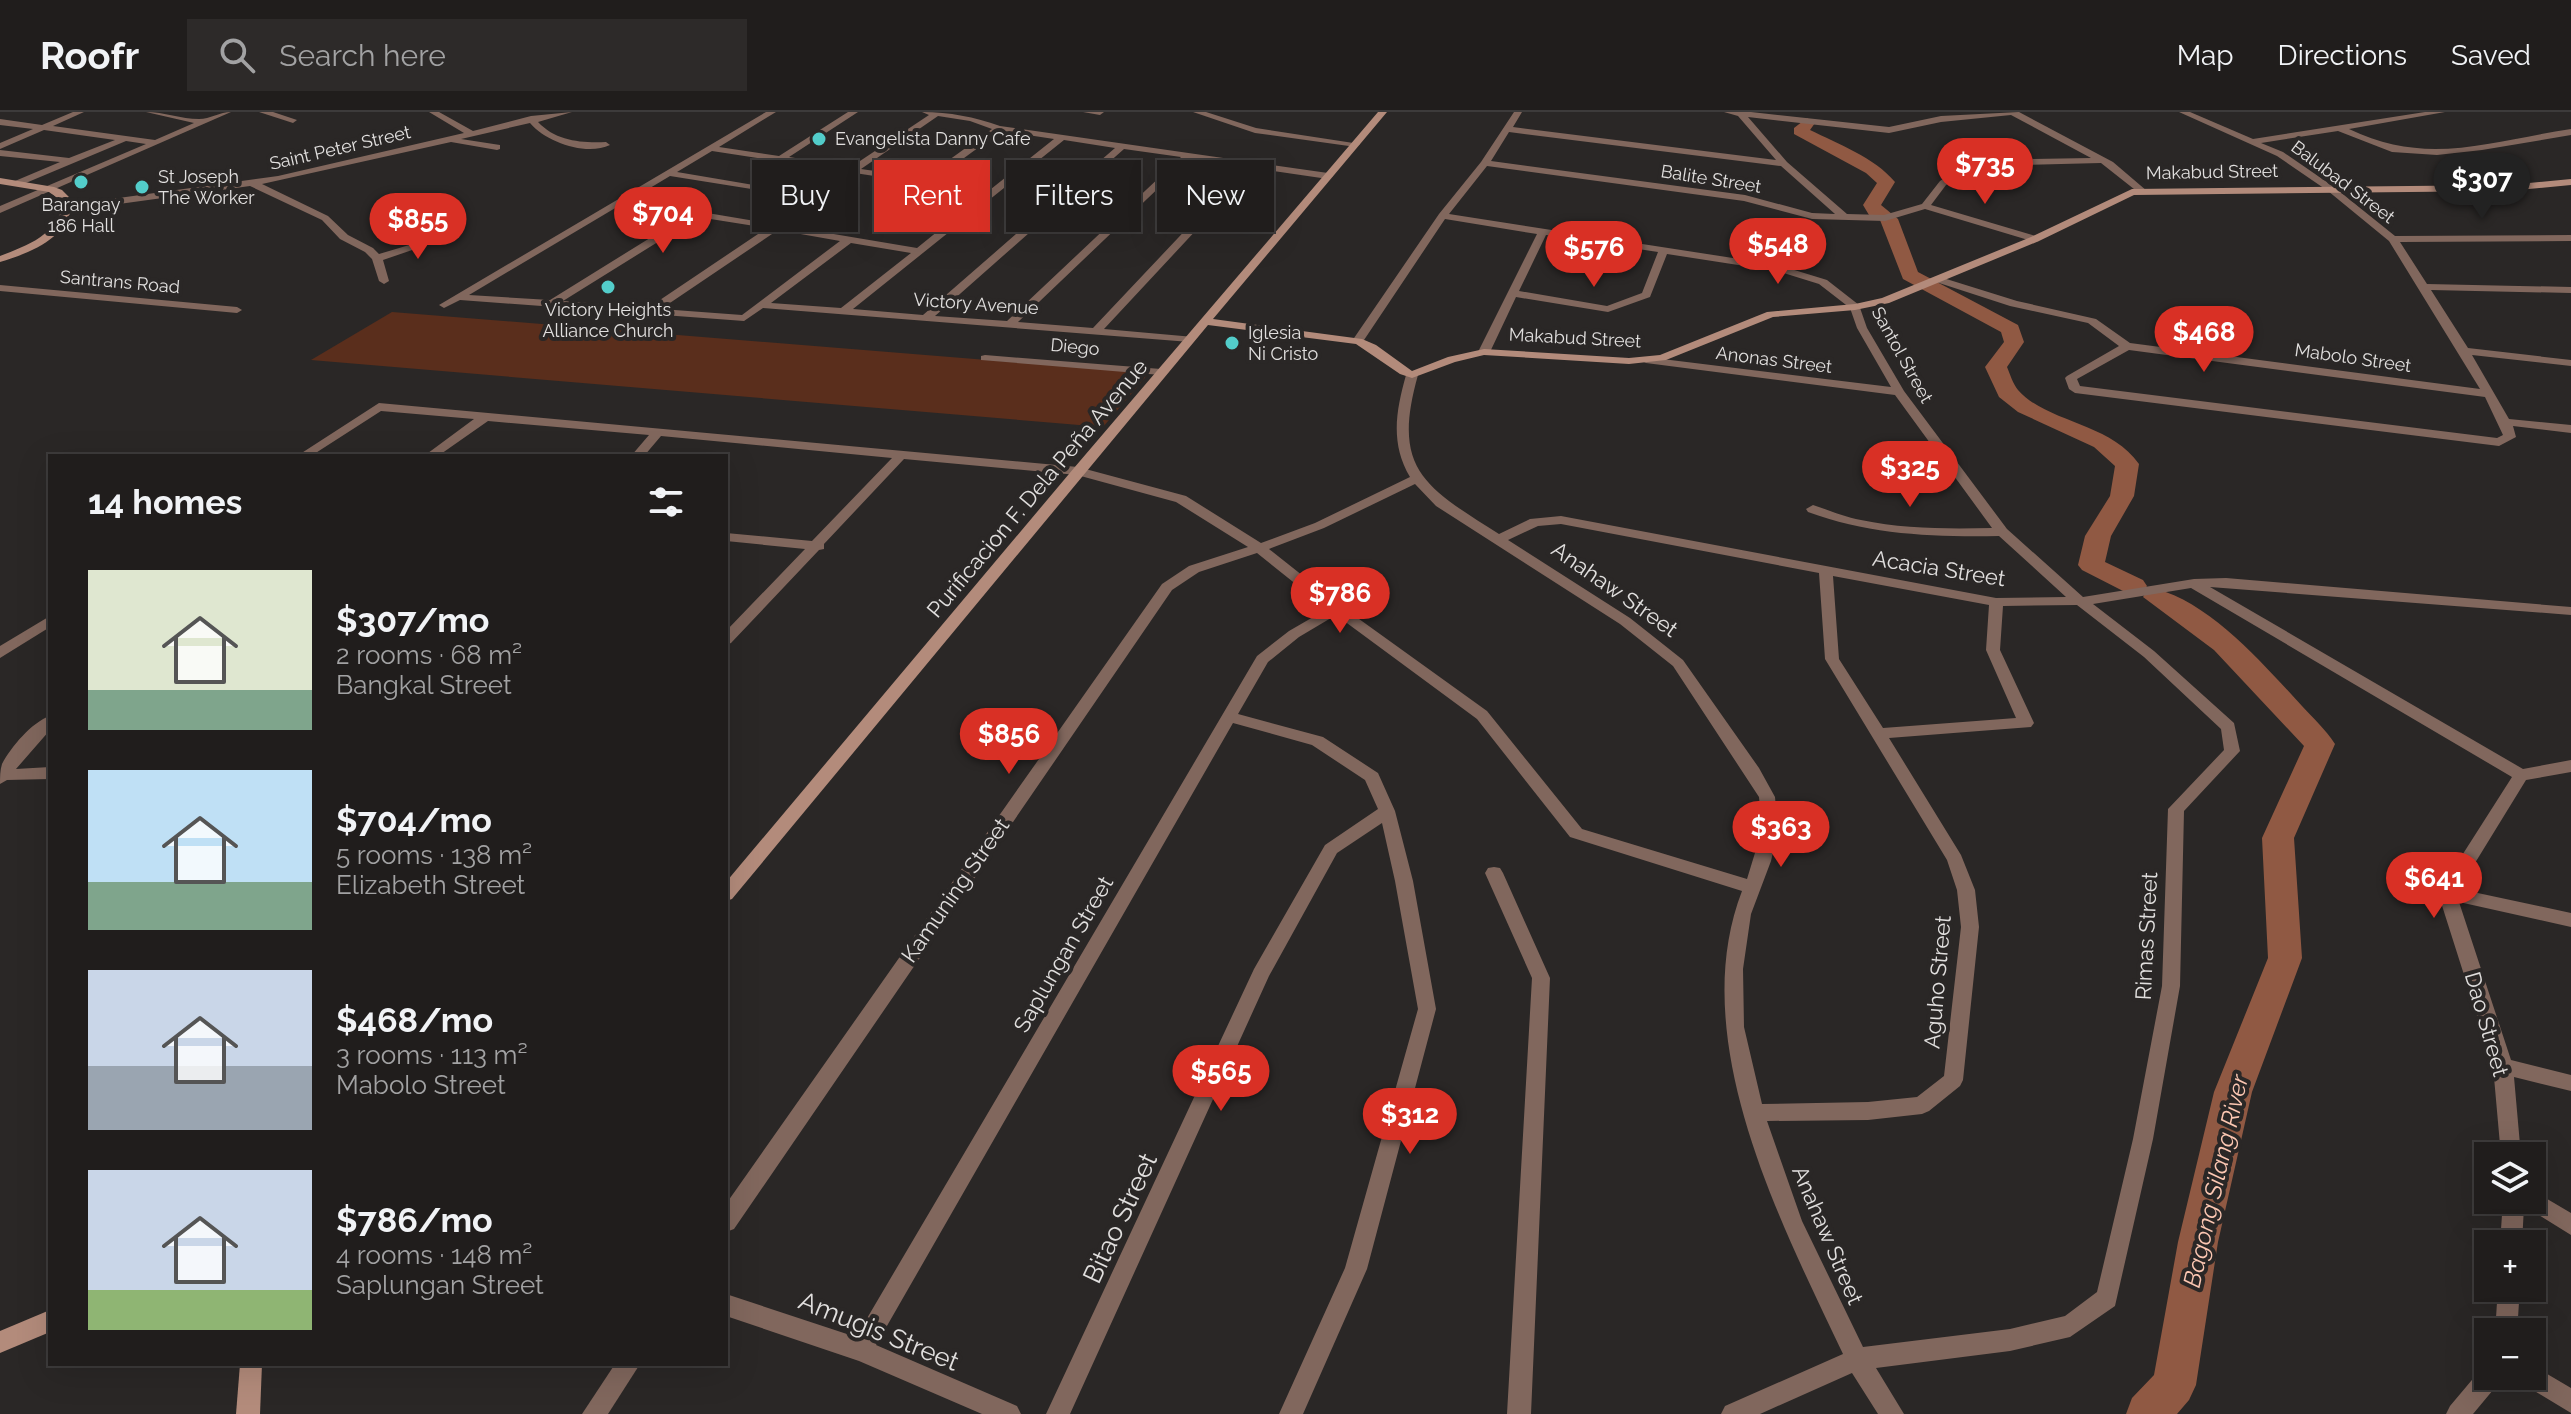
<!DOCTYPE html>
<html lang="en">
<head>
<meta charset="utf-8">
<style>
	:root { --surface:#201d1c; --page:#2d2a29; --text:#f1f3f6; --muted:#a2a2a3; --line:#3d3b3b; --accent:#d93025 }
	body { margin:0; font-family:Raleway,sans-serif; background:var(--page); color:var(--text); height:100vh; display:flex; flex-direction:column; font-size:30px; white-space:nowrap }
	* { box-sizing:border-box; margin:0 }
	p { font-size:26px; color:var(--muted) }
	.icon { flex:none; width:44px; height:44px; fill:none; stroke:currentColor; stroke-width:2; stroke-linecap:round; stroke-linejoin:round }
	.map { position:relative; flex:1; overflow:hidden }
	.panel { position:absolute; left:48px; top:342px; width:680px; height:912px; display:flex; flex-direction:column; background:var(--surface); border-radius:0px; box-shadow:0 8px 32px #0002,0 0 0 2px var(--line) }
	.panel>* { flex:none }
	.top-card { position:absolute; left:752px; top:48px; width:760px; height:72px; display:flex; gap:16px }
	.controls { position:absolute; left:2474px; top:1030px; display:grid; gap:16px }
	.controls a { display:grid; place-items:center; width:72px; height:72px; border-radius:0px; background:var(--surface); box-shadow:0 8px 32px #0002,0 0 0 2px var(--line); font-size:40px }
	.price { position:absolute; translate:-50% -68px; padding:0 18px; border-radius:28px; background:var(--accent); color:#fff; font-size:26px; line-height:52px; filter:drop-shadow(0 2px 4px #0008) }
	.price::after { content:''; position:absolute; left:50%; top:48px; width:24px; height:18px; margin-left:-12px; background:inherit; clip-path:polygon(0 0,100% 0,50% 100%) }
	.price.current { background:#222; color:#fff }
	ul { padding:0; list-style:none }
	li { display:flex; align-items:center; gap:24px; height:200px; padding:0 40px }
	li span { display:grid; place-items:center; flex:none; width:224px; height:160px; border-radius:0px; color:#555 }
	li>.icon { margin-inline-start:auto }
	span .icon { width:96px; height:96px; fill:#fffc; stroke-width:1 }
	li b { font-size:34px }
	h2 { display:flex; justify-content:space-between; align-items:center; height:96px; padding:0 40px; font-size:34px }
	.chip { padding:0 28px; border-radius:0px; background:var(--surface); box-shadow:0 8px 32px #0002,0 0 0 2px var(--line); font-size:28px; line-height:72px }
	.chip.current { background:var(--accent); color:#fff }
	header { display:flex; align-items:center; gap:48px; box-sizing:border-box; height:112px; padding:0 40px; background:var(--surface); border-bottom:2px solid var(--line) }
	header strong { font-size:38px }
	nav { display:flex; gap:44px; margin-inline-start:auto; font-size:28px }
	.search { width:560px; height:72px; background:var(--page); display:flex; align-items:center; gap:20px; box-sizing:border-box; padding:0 28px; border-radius:0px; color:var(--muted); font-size:30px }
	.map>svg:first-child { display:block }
	.green { fill:#5a2e1c }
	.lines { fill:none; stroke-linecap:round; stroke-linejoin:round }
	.river { fill:#905943; fill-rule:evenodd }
	.street { fill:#81675d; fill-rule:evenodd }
	.secondary { fill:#b38b7b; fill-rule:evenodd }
	.poi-dot { fill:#53cdca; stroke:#2a2726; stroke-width:3 }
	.labels { text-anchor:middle; stroke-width:8; stroke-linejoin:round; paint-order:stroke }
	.far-poi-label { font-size:18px; fill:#e1dfde; stroke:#2a2726; text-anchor:start }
	.far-street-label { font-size:18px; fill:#e1dfde; stroke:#2a2726 }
	.street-label { font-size:22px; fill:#e1dfde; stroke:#2a2726 }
	.water-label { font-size:24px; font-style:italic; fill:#fcc7b2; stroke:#2a2726 }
	.near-street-label { font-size:26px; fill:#e1dfde; stroke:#2a2726 }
</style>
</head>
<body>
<header>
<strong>Roofr</strong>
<div class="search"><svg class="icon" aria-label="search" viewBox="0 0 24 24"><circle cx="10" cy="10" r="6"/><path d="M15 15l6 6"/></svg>Search here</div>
<nav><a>Map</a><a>Directions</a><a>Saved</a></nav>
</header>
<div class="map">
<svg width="2571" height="1302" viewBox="0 0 2571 1302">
	<rect width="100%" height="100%" fill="#2a2726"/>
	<path class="green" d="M392,200L1149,261L1103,315L311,248Z"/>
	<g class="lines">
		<g class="river">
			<path d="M1807,6L1815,11L1810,18C1838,32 1874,45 1895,70L1881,93L1898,107L1918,160L2018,213L2024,230L2007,255C2010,262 2013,272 2018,278C2047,311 2109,310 2139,352L2134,384L2111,424L2105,450L2143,468L2147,474L2143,480H2125L2082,458L2078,453L2085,424L2110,384L2115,354L2094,335L2018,300L1999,285L1985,255L2004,230L2001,220L1903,167L1880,108L1869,103L1863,93L1877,71L1866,61L1794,22V16Z"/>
			<path d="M2156,477C2211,491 2265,554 2302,594C2313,606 2326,618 2335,632L2294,726L2302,846L2252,980L2218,1130L2196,1273L2189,1288L2177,1302H2126L2132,1286L2154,1263L2178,1130L2214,980L2268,846L2262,726L2304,634L2214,538L2143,485L2147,479Z"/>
		</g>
		<g class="street">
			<path d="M73,0H84L53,14L155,28L194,11L146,0C164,0 181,7 199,7C210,7 220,0 231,0L0,101V94L146,32L126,29L21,73H15V69L60,50L0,44V38L69,46L115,28L44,18L0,37V31L33,17L0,13V7L42,13Z"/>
			<path d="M259,0H273L297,8L293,11Z"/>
			<path d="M429,0H439L473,19L531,4L572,0L538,10C556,29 580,31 606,30L610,33C587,44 547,31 530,11L461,27L500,33V37L497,38L451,30L262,72L328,104L348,123L373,136L379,142L453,120V124L383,148L389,169L384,172L379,169L372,147L365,140L340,127L322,108L250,74L68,99L63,96L68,93L278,64L464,21Z"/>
			<path d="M766,0H776L719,35L779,44L848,0H858L789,45L851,55L929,3L922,0C950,0 974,5 1000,14L1328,61L1333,64L1328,67L1254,56L1104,217L1194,225L1196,227L1190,230L763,196L744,209L460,188L444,196L439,193ZM938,4L970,9L992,17L924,66L861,57ZM1001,19L1054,27L991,77L934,68ZM1064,28L1115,36L923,203L853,197ZM1124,37L1181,45L1007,209L935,204ZM712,39L985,81L917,136L630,88L670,64L820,88L825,85L677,60ZM1190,46L1245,55L1093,216L1018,210ZM622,92L687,103L550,188L469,183ZM698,105L767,116L648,196L563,189ZM778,118L840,129L742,203L661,197ZM851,131L911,141L841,196L771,191Z"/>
			<path d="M1083,0H1104L1100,3Z"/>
			<path d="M1193,0H1206L1256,16L1360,32L1356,35L1255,21Z"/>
			<path d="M1514,0H1522L1513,15L1776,48L1738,4L1724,0H1751L1889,15L1941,4L2019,0L2113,50L2147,79L2139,81L2101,51L1975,54L1946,73L1931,93L2039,125V129L2035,130L1925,97L1885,109L1812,107L1744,89L1487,54L1449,102L1778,153L1827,168L1859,193L1867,216L1904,279L2007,417L2083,485L2194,467L2226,466L2571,495V503L2210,475L2523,657L2571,648V660L2526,668L2459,777L2571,801V815L2459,790L2511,948L2571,963V979L2514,965L2521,1044H2501L2493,954L2438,781L2512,665L2191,476L2093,492L2154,539L2234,611L2240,639L2184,699L2180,874L2153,1027L2115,1194L2070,1225L2010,1239L1876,1256L1904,1302H1878L1852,1261L1760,1302H1721L1725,1294L1843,1242C1780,1109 1685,927 1742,779L1570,725L1477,607L1336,503L1299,525L1268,550L1238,602L1323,625L1378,661L1395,699L1413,769L1436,897L1367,1157L1303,1302H1279L1345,1156L1418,897L1395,769L1382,711L1337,741L1269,864L1070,1302H1046L1254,857L1325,733L1378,697L1365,668L1312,633L1233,611L876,1233L1017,1294L1021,1302H982L859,1249L726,1204V1182L856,1225L1257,544L1289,519L1327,497L1257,441L1199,460L1172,478L734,1117L726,1120V1092L1162,472L1189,454L1248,435L1176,390L1077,363L904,347L824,432V437L819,438L731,531L726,533V519L805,437L726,429V421L812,429L892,346L661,324L644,344H631L649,323L488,309L438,344H424L474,307L381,299L311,344H297L379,291L1078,355L1186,384L1261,431L1315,411L1410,365C1390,331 1396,299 1406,263L1412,260L1418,263C1391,358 1425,375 1499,422L1530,407L1561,404L1996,486L2066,485L1999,424C1933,425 1870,423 1808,400L1806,397L1813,393C1829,398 1844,405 1861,408C1904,417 1949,417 1992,416L1895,283L1646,251L1640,248L1646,245L1891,275L1857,216L1850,196L1819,172L1777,159L1667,142L1650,185L1608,200L1516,185L1490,240L1484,243L1478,240L1537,122L1445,107L1362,231H1354L1352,229L1439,102L1481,50ZM2011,3L2091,46L1973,48L1940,69L1922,92L1884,103L1847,102L1787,50L1748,5L1889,21L1941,10ZM1509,20L1781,54L1835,102L1812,101L1745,83L1491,49ZM1546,123L1658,140L1642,181L1607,194L1519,179ZM1415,372L1436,394L1620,512L1673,554L1759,685L1762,718L1747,767L1582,717L1487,599L1341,494L1269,437L1324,416ZM1561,412L1819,461L1825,547L1947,748L1957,778L1961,815L1944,964L1917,985L1868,990L1762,992L1744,915L1743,857L1751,802L1771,749L1778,718L1775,685L1759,656L1683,548L1630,506L1508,428L1538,414ZM1833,464L1989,493L1986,538L2016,606L1883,616L1839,547ZM2077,493L2144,545L2221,617L2224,638L2168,697L2162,874L2133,1027L2097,1180L2065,1204L2010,1217L1863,1235L1802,1109L1767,1009L1868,1008L1922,1002L1929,999L1960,974L1963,968L1979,815L1975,778L1961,743L1889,626L2031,615L2034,611L2000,538L2003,494Z"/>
			<path d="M2179,0H2190L2253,27L2425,0H2445L2349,17C2427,55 2490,29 2571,17V23L2482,38L2437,43L2392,40L2338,19L2261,31L2283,40L2334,75L2395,124L2571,123V129L2400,130L2427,172L2571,175V181L2431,178L2468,236L2571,248V254L2472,243L2509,307L2571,313V321L2513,314L2516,325L2499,334L2075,281L2069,277L2065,266L2067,264L2119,234L2088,211L2010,194L1936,170V166L1940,165L2017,189L2096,207L2130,231L2480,277L2389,129L2328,79L2277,44ZM2129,238L2485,285L2503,323L2497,326L2080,274L2077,267Z"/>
			<path d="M0,173L237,195L242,198L237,201L0,179Z"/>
			<path d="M985,243L1161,257L1167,260L1161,263L981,248V244Z"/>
			<path d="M50,504V515L0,546V534Z"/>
			<path d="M50,604V618L16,657L50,655V667L7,668L0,672C0,665 0,658 2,652C11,635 32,610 50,604Z"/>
			<path d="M1494,755L1500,756L1503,761L1550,866L1531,1302H1507L1532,866L1485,761L1488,756Z"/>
			<path d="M2532,1078L2571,1101V1123L2524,1094L2522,1132H2500L2503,1088H2532Z"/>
			<path d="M2498,1176H2520L2517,1220H2495Z"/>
			<path d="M615,1252H640L608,1302H582Z"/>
			<path d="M2488,1253V1264H2502L2498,1272L2473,1302H2446L2450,1294L2482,1256Z"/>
			<path d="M2532,1253L2571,1276V1301L2523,1272L2519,1264H2532Z"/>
		</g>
		<g class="secondary">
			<path d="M1378,0H1387L1213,207L1362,227L1376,233L1412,259L1448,245L1484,237L1629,246L1660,243L1767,200L1855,192L1882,186L2031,125L2132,77L2508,73L2571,67V73L2508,79L2134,83L2039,129L1889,191L1855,198L1773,205L1666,248L1629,252L1484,243L1455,250L1412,266L1400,262L1356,232L1208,213L732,787L726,789V770L1074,356Z"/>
			<path d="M0,66L54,75L62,78L73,89C68,126 33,140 0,150V144C28,133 58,123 63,90L49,80L0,72Z"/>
			<path d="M50,1198V1220L0,1241V1219Z"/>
			<path d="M240,1252H262L260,1302H236Z"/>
		</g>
	</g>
	<g class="poi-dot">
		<circle cx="819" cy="27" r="8"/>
		<circle cx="81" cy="70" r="8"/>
		<circle cx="142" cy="75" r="8"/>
		<circle cx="608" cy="175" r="8"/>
		<circle cx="1232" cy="231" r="8"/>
	</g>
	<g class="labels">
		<g class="far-poi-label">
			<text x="835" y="33">Evangelista Danny Cafe</text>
			<text x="158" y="71">St Joseph<tspan x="158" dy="21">The Worker</tspan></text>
			<text x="81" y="99" text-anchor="middle">Barangay<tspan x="81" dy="21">186 Hall</tspan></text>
			<text x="608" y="204" text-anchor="middle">Victory Heights<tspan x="608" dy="21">Alliance Church</tspan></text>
			<text x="1248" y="227">Iglesia<tspan x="1248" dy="21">Ni Cristo</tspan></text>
		</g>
		<g class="far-street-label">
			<text transform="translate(340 36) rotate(-13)" y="6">Saint Peter Street</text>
			<text transform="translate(2212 60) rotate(-1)" y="6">Makabud Street</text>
			<text transform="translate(1711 67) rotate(9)" y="6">Balite Street</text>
			<text transform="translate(2343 70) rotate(37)" y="6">Balubad Street</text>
			<text transform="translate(120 170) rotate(5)" y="6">Santrans Road</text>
			<text transform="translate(976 192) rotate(4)" y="6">Victory Avenue</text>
			<text transform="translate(1575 226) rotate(3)" y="6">Makabud Street</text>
			<text transform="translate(1075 235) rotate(5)" y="6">Diego</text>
			<text transform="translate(1902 243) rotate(61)" y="6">Santol Street</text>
			<text transform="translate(2353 246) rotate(8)" y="6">Mabolo Street</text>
			<text transform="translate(1774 248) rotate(7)" y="6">Anonas Street</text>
		</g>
		<g class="street-label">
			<text transform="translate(1037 376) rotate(-50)" y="8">Purificacion F. Dela Peña Avenue</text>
			<text transform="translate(1939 456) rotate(9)" y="8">Acacia Street</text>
			<text transform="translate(1615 477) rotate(35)" y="8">Anahaw Street</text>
			<text transform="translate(955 778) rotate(-55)" y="8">Kamuning Street</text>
			<text transform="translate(2146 824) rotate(-87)" y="8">Rimas Street</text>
			<text transform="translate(1063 842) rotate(-60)" y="8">Saplungan Street</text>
			<text transform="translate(1937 870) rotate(-85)" y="8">Aguho Street</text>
			<text transform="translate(2487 912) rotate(74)" y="8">Dao Street</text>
			<text transform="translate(1828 1123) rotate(67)" y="8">Anahaw Street</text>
		</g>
		<g class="water-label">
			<text transform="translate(2216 1069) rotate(-77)" y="8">Bagong Silang River</text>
		</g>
		<g class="near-street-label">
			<text transform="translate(1120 1106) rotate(-65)" y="9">Bitao Street</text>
			<text transform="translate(879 1219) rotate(22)" y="9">Amugis Street</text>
		</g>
	</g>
</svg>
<div class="controls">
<a><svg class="icon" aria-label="layers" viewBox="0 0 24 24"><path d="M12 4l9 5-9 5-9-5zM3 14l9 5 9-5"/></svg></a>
<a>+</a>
<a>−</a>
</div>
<b class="price" style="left:1985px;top:94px">$735</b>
<b class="price current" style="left:2482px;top:109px">$307</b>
<b class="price" style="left:663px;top:143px">$704</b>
<b class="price" style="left:418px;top:149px">$855</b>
<b class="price" style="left:1778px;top:174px">$548</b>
<b class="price" style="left:1594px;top:177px">$576</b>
<b class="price" style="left:2204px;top:262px">$468</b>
<b class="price" style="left:1910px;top:397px">$325</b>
<b class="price" style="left:1340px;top:523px">$786</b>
<b class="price" style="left:1009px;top:664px">$856</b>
<b class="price" style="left:1781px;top:757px">$363</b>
<b class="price" style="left:2434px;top:808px">$641</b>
<b class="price" style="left:1221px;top:1001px">$565</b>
<b class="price" style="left:1410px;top:1044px">$312</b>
<div class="top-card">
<a class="chip">Buy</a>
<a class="chip current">Rent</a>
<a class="chip">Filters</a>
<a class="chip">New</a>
</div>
<section class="panel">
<h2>14 homes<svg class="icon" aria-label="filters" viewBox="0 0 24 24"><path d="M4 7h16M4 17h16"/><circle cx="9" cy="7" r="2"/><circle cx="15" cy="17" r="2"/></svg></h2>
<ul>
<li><span style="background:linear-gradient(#dfe7d0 75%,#7fa58c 0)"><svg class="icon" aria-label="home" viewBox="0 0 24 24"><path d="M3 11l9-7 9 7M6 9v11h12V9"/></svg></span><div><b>$307/mo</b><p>2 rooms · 68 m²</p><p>Bangkal Street</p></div></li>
<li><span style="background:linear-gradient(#bfe0f5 70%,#7fa58c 0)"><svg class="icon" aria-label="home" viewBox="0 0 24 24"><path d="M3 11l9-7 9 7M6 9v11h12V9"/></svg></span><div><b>$704/mo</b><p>5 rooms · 138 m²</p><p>Elizabeth Street</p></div></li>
<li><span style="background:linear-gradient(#c9d6e8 60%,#9aa5b1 0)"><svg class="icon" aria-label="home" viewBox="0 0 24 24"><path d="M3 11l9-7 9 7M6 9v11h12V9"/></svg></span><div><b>$468/mo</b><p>3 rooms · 113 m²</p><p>Mabolo Street</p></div></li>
<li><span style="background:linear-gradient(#c9d6e8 75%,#8fb573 0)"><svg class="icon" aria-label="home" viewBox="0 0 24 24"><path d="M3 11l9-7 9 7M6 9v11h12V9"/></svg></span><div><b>$786/mo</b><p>4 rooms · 148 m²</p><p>Saplungan Street</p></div></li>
</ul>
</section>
</div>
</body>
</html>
